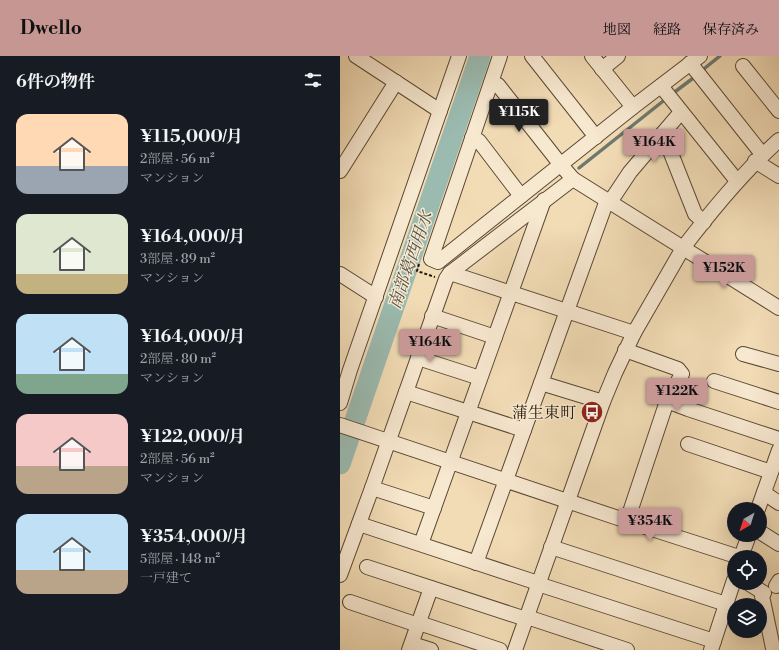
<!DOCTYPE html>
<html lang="ja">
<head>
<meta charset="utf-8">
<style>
	:root { --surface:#171b24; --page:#20242c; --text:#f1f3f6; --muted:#9ea1a6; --accent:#c59692 }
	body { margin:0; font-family:"Libre Bodoni","Noto Serif JP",serif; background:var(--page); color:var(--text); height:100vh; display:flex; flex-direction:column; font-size:15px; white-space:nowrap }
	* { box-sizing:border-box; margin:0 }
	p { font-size:13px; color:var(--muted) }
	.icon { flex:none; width:22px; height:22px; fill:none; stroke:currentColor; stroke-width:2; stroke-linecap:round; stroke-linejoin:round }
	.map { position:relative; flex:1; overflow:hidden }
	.side { display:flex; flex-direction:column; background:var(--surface); width:340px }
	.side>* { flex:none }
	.needle { width:26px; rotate:219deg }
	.controls { position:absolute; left:387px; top:446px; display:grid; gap:8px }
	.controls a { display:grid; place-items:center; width:40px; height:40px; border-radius:50%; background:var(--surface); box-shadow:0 4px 16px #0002; font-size:20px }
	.price { position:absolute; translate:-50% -34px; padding:0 9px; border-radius:4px; background:var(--accent); color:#111; font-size:13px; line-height:26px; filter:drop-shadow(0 1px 2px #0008) }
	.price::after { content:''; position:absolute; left:50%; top:24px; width:12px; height:9px; margin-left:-6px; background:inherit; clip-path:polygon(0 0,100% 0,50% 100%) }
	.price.on { background:#222; color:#fff }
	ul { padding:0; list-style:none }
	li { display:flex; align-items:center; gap:12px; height:100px; padding:0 16px }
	li span { display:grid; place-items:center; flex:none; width:112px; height:80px; border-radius:12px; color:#555 }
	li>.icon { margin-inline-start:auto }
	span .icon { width:48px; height:48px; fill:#fffc; stroke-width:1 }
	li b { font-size:17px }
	h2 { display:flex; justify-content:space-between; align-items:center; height:48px; padding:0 16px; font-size:17px }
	header { display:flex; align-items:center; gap:24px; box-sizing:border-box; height:56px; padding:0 20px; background:var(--accent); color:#111 }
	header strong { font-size:19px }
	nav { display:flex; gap:22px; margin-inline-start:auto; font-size:14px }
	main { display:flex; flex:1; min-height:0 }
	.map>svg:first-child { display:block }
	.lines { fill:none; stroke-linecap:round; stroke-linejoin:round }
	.stream { stroke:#6d796e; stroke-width:3.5 }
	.river { stroke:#9bbbb1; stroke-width:21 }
	.minor-casing { stroke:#5a4834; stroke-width:16 }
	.path { stroke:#271709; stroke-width:2; stroke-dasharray:3 2; stroke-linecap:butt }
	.minor { stroke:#f7e8d0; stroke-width:14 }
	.labels { text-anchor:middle; stroke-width:3; stroke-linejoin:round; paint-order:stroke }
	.poi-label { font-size:16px; fill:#271709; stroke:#f7e8d0; text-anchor:end }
	.water-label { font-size:17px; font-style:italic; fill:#505044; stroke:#f7e8d0 }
</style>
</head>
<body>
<header>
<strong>Dwello</strong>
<nav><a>地図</a><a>経路</a><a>保存済み</a></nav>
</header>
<main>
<section class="side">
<h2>6件の物件<svg class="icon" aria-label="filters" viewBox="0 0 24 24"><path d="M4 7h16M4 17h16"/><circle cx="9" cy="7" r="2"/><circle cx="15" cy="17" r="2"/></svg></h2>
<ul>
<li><span style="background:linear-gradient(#ffd9b3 65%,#9aa5b1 0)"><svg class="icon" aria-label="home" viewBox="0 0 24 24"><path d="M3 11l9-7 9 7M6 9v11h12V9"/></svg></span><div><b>¥115,000/月</b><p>2部屋 · 56 m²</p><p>マンション</p></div></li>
<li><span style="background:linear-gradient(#dfe7d0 75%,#c2b280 0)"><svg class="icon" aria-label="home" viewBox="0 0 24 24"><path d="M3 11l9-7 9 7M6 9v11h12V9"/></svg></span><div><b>¥164,000/月</b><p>3部屋 · 89 m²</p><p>マンション</p></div></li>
<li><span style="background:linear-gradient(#bfe0f5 75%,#7fa58c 0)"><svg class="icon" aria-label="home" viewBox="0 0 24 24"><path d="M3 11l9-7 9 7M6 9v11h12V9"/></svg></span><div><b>¥164,000/月</b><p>2部屋 · 80 m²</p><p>マンション</p></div></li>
<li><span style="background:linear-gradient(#f6c9c9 65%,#b9a48a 0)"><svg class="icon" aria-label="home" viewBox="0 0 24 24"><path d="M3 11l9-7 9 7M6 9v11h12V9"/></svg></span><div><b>¥122,000/月</b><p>2部屋 · 56 m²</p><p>マンション</p></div></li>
<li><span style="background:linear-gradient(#bfe0f5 70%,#b9a48a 0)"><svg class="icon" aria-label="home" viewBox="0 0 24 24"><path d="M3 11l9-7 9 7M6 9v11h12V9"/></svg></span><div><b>¥354,000/月</b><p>5部屋 · 148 m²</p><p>一戸建て</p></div></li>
</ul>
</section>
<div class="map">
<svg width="439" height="594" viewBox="0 0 439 594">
	<rect width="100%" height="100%" fill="#f2dcb6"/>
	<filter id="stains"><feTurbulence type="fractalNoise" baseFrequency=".005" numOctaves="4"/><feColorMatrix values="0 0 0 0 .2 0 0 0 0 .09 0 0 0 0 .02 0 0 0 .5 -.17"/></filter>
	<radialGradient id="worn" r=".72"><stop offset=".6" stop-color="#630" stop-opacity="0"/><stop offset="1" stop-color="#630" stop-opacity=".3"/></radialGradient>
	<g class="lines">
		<g class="stream">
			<path d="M360,16L380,0"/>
			<path d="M332,38L356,20"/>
			<path d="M239,112L327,42"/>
		</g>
		<path class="river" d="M0,408L140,0"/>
		<g class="minor-casing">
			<g id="minor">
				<path d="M16,0L100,55"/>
				<path d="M160,0L91,203L98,206L293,51L360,0"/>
				<path d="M192,0L256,81"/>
				<path d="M252,0L293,51"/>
				<path d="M350,7L422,98"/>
				<path d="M403,10L439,55"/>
				<path d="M262,13L278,0"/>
				<path d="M151,27L158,29L221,109L233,123L439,252"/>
				<path d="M321,30L397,125"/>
				<path d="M323,77L355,158L364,166"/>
				<path d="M132,82L139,85L181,140"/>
				<path d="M415,105L439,120"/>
				<path d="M0,115L56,26"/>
				<path d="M270,146L290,116L341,56"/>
				<path d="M110,217L294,277"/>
				<path d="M0,218L36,241"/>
				<path d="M92,260L155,281"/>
				<path d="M285,294L338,313L342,318L327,345L287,465"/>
				<path d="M403,298L439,308"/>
				<path d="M78,302L140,322"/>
				<path d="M374,325L439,346"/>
				<path d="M201,327L263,346"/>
				<path d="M66,336L184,374"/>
				<path d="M327,345L348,353L439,383"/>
				<path d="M0,347L10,314L119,0"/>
				<path d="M0,369L287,465L399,501"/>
				<path d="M348,388L431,416"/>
				<path d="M32,432L94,452"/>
				<path d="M424,437L439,447"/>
				<path d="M418,453L439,394"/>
				<path d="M19,468L198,527"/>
				<path d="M420,476L439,488"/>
				<path d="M81,488L204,144"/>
				<path d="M211,491L386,548"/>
				<path d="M401,501L409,479"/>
				<path d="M136,507L267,144"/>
				<path d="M27,511L186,563"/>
				<path d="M0,519L32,432L106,223L110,217L233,123"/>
				<path d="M408,527L424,537L422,540L433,592"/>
				<path d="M198,528L374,585"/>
				<path d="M436,530L439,525"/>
				<path d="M10,546L78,569"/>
				<path d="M187,561L287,594"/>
				<path d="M79,567L160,594"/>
				<path d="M72,588L91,594"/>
				<path d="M69,594L91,532"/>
				<path d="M175,594L263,346L275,317L294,277L343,192C372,154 403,116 439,84"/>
				<path d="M371,594L394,524"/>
			</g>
		</g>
		<path class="path" d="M79,208L77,215L95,221"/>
		<use href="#minor" class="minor"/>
	</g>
	<defs>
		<g id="bus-disc" transform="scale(1.15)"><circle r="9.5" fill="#8f2418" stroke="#f7e8d0"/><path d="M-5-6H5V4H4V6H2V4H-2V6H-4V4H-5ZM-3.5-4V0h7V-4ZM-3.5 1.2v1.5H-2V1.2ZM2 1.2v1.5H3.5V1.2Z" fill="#fff"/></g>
	</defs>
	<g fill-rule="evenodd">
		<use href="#bus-disc" x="252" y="356"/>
	</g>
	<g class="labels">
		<g class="poi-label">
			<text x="236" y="362">蒲生東町</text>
		</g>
		<g class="water-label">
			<text transform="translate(70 204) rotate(-71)" y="6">南部葛西用水</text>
		</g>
	</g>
	<rect width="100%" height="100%" filter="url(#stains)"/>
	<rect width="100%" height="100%" fill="url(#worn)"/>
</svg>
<div class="controls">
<a><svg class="needle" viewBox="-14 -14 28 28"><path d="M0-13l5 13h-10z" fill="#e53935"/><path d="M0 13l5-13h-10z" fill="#9ea1a6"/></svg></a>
<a><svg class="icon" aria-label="locate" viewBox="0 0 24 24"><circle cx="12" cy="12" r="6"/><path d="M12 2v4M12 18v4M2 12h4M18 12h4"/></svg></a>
<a><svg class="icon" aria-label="layers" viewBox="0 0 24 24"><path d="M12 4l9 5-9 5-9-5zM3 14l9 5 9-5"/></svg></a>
</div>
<b class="price on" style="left:179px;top:77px">¥115K</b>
<b class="price" style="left:314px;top:107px">¥164K</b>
<b class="price" style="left:384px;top:233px">¥152K</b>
<b class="price" style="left:90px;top:307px">¥164K</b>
<b class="price" style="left:337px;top:356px">¥122K</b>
<b class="price" style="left:310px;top:486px">¥354K</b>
</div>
</main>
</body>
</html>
